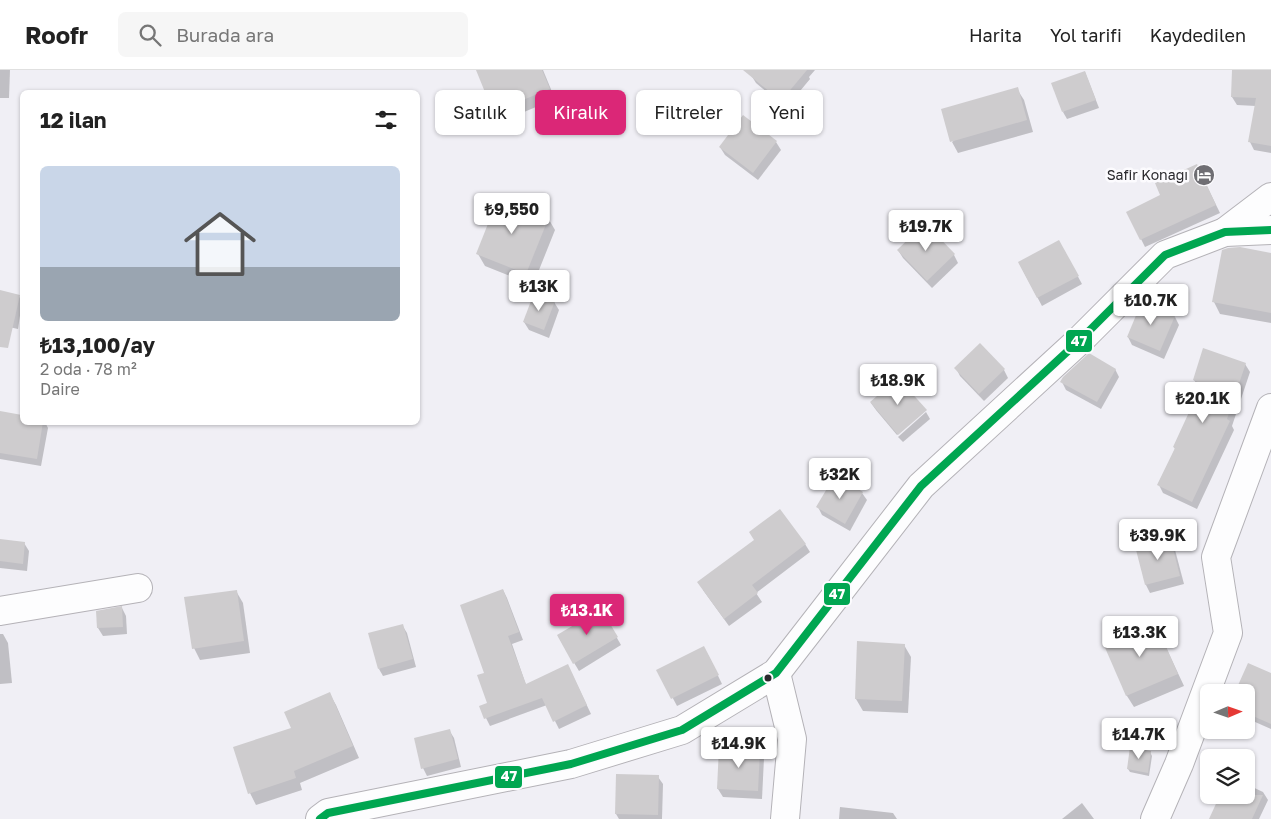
<!DOCTYPE html>
<html lang="tr">
<head>
<meta charset="utf-8">
<style>
	:root { --surface:#fff; --page:#f6f6f6; --text:#222; --muted:#767676; --line:#e0e0e0; --accent:#db2777 }
	body { margin:0; font-family:"Golos Text",sans-serif; background:var(--page); color:var(--text); height:100vh; display:flex; flex-direction:column; font-size:19px; white-space:nowrap }
	* { box-sizing:border-box; margin:0 }
	p { font-size:16px; color:var(--muted) }
	.icon { flex:none; width:28px; height:28px; fill:none; stroke:currentColor; stroke-width:2; stroke-linecap:round; stroke-linejoin:round }
	.map { position:relative; flex:1; overflow:hidden }
	.drawer { position:absolute; left:20px; top:20px; width:400px; height:335px; display:flex; flex-direction:column; background:var(--surface); border-radius:8px; box-shadow:0 1px 4px #0004 }
	.drawer>* { flex:none }
	.hud { position:absolute; left:435px; top:20px; width:475px; height:45px; display:flex; gap:10px }
	.needle { width:32px; rotate:88deg }
	.fabs { position:absolute; left:1200px; top:614px; display:grid; gap:10px }
	.fabs a { display:grid; place-items:center; width:55px; height:55px; border-radius:8px; background:var(--surface); box-shadow:0 1px 4px #0004; font-size:25px }
	.price { position:absolute; translate:-50% -42px; padding:0 11px; border-radius:5px; background:#fff; color:#222; font-size:16px; line-height:32px; filter:drop-shadow(0 1px 2px #0008) }
	.price::after { content:''; position:absolute; left:50%; top:30px; width:15px; height:11px; margin-left:-8px; background:inherit; clip-path:polygon(0 0,100% 0,50% 100%) }
	.price.on { background:var(--accent); color:#fff }
	ul { padding:0; list-style:none }
	li { display:grid; align-content:center; gap:10px; height:265px; padding:0 20px }
	li span { display:grid; place-items:center; height:155px; border-radius:8px; color:#555 }
	li>.icon { margin-inline-start:auto }
	span .icon { width:90px; height:90px; fill:#fffc; stroke-width:1 }
	li b { font-size:21px }
	h2 { display:flex; justify-content:space-between; align-items:center; height:60px; padding:0 20px; font-size:21px }
	.tag { padding:0 18px; border-radius:8px; background:var(--surface); box-shadow:0 1px 4px #0004; font-size:18px; line-height:45px }
	.tag.on { background:var(--accent); color:#fff }
	header { display:flex; align-items:center; gap:30px; box-sizing:border-box; height:70px; padding:0 25px; background:var(--surface); border-bottom:1px solid var(--line) }
	header strong { font-size:24px }
	nav { display:flex; gap:28px; margin-inline-start:auto; font-size:18px }
	.search { width:350px; height:45px; background:var(--page); display:flex; align-items:center; gap:12px; box-sizing:border-box; padding:0 18px; border-radius:8px; color:var(--muted); font-size:19px }
	.map>svg:first-child { display:block }
	.shadow { fill:#0003 }
	.building { fill:#ceccce }
	.lines { fill:none; stroke-linecap:round; stroke-linejoin:round }
	.minor-casing { stroke:#b4b2b7; stroke-width:30 }
	.minor { stroke:#fdfdfe; stroke-width:28 }
	.bus-1-casing { stroke:#fcfbfe; stroke-width:11 }
	.bus-1 { stroke:#00a651; stroke-width:8 }
	.bus-dot { fill:#2a292d; stroke:#fcfbfe; stroke-width:2 }
	.labels { text-anchor:middle; stroke-width:5; stroke-linejoin:round; paint-order:stroke }
	.poi-label { font-size:14px; fill:#2a292d; stroke:#fcfbfe; text-anchor:end }
	.line-badge { stroke:#fcfbfe; stroke-width:2 }
	.badge-label { font-size:14px; text-anchor:middle; font-weight:bold; fill:#fff }
</style>
</head>
<body>
<header>
<strong>Roofr</strong>
<div class="search"><svg class="icon" aria-label="search" viewBox="0 0 24 24"><circle cx="10" cy="10" r="6"/><path d="M15 15l6 6"/></svg>Burada ara</div>
<nav><a>Harita</a><a>Yol tarifi</a><a>Kaydedilen</a></nav>
</header>
<div class="map">
<svg width="1271" height="749" viewBox="0 0 1271 749">
	<rect width="100%" height="100%" fill="#f0eff5"/>
	<g class="shadow">
		<path d="M0,0H10L9,28H0Z"/>
		<path d="M488,0H543L555,29L500,52L479,4Z"/>
		<path d="M756,0H815L809,7L810,9L786,38L756,13L751,5Z"/>
		<path d="M1233,0H1271V83L1254,80L1250,72L1256,36L1237,35L1232,27Z"/>
		<path d="M1085,2L1099,38L1067,49L1063,42Z"/>
		<path d="M1017,19L1024,30L1033,62L958,83L952,72Z"/>
		<path d="M744,47L776,72L781,80L758,110L725,85L720,77Z"/>
		<path d="M1201,104L1220,143L1145,177L1141,169Z"/>
		<path d="M548,148L555,160L533,215L485,196L478,184Z"/>
		<path d="M1063,179L1082,214L1042,236L1019,193Z"/>
		<path d="M898,180L954,185L958,193L932,218L903,188Z"/>
		<path d="M1271,184V253L1220,244L1214,232Z"/>
		<path d="M0,222L19,226L22,232L18,259L0,255Z"/>
		<path d="M554,232L559,240L549,268L529,260L524,252Z"/>
		<path d="M1175,247L1179,255L1164,289L1132,275L1128,267Z"/>
		<path d="M1245,294L1250,302L1232,356L1234,360L1197,439L1163,423L1159,415L1175,379L1174,377L1201,319L1194,310Z"/>
		<path d="M956,298L1004,300L1008,308L984,331L960,306Z"/>
		<path d="M1115,299L1119,307L1101,339L1066,320L1062,312Z"/>
		<path d="M871,333L925,340L897,365L876,340Z"/>
		<path d="M0,342L22,346V352H45L48,358L41,396L0,389Z"/>
		<path d="M926,342L930,349L903,372L898,367Z"/>
		<path d="M862,423L867,430L850,461L822,445L818,437Z"/>
		<path d="M1170,468L1174,476L1184,514L1150,523L1146,515L1136,477Z"/>
		<path d="M0,470L24,473L29,481L27,501L0,498Z"/>
		<path d="M805,474L810,482L756,523L762,532L729,556L703,520Z"/>
		<path d="M503,520L507,528L523,570L512,574L526,615L572,604L591,644L559,659L547,635L490,656L486,648L489,633L486,603Z"/>
		<path d="M236,521L243,533L250,583L200,590L194,578Z"/>
		<path d="M122,538L126,546L127,564L103,566L98,558Z"/>
		<path d="M601,540L621,575L579,601L558,566Z"/>
		<path d="M1154,552L1184,616L1134,637L1127,626L1105,574Z"/>
		<path d="M402,555L407,563L416,597L383,606L379,599Z"/>
		<path d="M0,564H3L8,573L12,613L0,614Z"/>
		<path d="M904,575L911,587L908,643L863,641L856,629Z"/>
		<path d="M708,585L722,614L677,636L658,600Z"/>
		<path d="M1249,595L1271,605V659L1246,648V622H1236Z"/>
		<path d="M329,623L336,635L359,688L300,713L302,720L256,735L250,723L293,659Z"/>
		<path d="M449,660L454,668L461,697L427,706L423,698Z"/>
		<path d="M759,680L764,688L762,729L723,727L718,719Z"/>
		<path d="M1150,682L1152,686L1149,706L1130,702L1128,699Z"/>
		<path d="M658,707L663,714L662,749H619L616,744Z"/>
		<path d="M1246,714L1263,722L1268,730L1259,749H1213L1222,725H1246Z"/>
		<path d="M1082,733L1094,749H1062Z"/>
		<path d="M840,737L893,743L897,749H839Z"/>
	</g>
	<g class="building">
		<path d="M476,0H542L550,19L493,42Z"/>
		<path d="M743,0H807L781,31Z"/>
		<path d="M1232,0H1271V76L1248,72L1256,28L1231,27Z"/>
		<path d="M1085,1L1096,30L1062,42L1051,13Z"/>
		<path d="M1018,17L1027,50L950,72L941,39Z"/>
		<path d="M743,45L777,71L753,103L719,77Z"/>
		<path d="M1197,94L1216,135L1140,170L1126,142L1160,125L1155,113Z"/>
		<path d="M499,126L549,147L526,204L476,184Z"/>
		<path d="M925,153L955,184L927,211L897,180Z"/>
		<path d="M1059,170L1079,206L1037,228L1018,192Z"/>
		<path d="M1240,177L1271,183V243L1212,232L1222,180L1228,178Z"/>
		<path d="M0,220L20,225L8,278L0,277Z"/>
		<path d="M534,223L555,231L544,260L523,252Z"/>
		<path d="M1142,231L1175,246L1160,281L1127,267Z"/>
		<path d="M980,273L1005,299L979,324L954,298Z"/>
		<path d="M1203,278L1246,293L1227,349L1230,351L1192,432L1157,415L1175,378L1173,377L1202,314L1193,310Z"/>
		<path d="M1089,283L1116,299L1097,332L1060,312L1063,307Z"/>
		<path d="M898,308L927,340L898,365L870,332Z"/>
		<path d="M0,341L22,345V352H43L37,389L0,383Z"/>
		<path d="M835,405L863,422L845,454L816,437Z"/>
		<path d="M780,439L806,474L752,515L758,523L724,549L697,512L754,470L749,462Z"/>
		<path d="M1170,467L1180,506L1145,515L1135,476Z"/>
		<path d="M0,469L25,472L23,494L0,491Z"/>
		<path d="M503,519L519,562L508,566L526,614L568,594L587,635L553,652L542,628L484,649L479,636L487,633L477,605L484,603L460,535Z"/>
		<path d="M237,520L244,571L192,579L184,527Z"/>
		<path d="M122,536L123,557L97,558L96,541Z"/>
		<path d="M601,539L618,567L573,594L557,565Z"/>
		<path d="M1155,551L1178,604L1126,626L1103,573Z"/>
		<path d="M403,554L413,589L378,599L368,563Z"/>
		<path d="M857,571L905,574L902,631L855,629Z"/>
		<path d="M704,576L719,605L671,629L656,600Z"/>
		<path d="M1248,593L1271,603V654L1246,643V622H1235Z"/>
		<path d="M330,622L353,676L294,701L296,708L248,724L233,677L291,658L284,642Z"/>
		<path d="M450,659L458,689L421,699L414,668Z"/>
		<path d="M719,677L760,679L758,721L717,719Z"/>
		<path d="M1130,677L1151,681L1148,703L1127,699Z"/>
		<path d="M616,704L659,705L658,745L615,744Z"/>
		<path d="M1220,725H1263L1252,749H1209Z"/>
	</g>
	<g class="lines">
		<g class="minor-casing">
			<g id="minor">
				<path d="M1225,162L1271,127"/>
				<path d="M0,541L138,518"/>
				<path d="M776,603L792,669L785,749"/>
				<path d="M320,749L328,743L571,694L682,660L776,603L921,416L1081,269L1165,185L1225,162L1271,160"/>
				<path d="M1155,749L1179,694L1228,563L1216,487L1271,338"/>
			</g>
		</g>
		<use href="#minor" class="minor"/>
		<g class="bus-1-casing">
			<path id="bus-1" d="M320,749L328,743L571,694L682,660L776,603L921,416L1081,269L1165,185L1225,162L1271,160"/>
		</g>
		<use href="#bus-1" class="bus-1"/>
	</g>
	<defs>
		<g id="hotel-disc" transform="scale(1.125)"><circle r="9.5" fill="#6f6e73" stroke="#fcfbfe"/><path d="M-6-4.5h1.5V1H6V5H4.5V3h-9V5H-6ZM-4 0a1.8 1.8 0 1 1 3.6 0ZM.5 0V-2.5h3Q6-2.5 6 0Z" fill="#fff"/></g>
	</defs>
	<g fill-rule="evenodd">
		<use href="#hotel-disc" x="1204" y="105"/>
	</g>
	<circle class="bus-dot" cx="768" cy="608" r="4.5"/>
	<g class="labels">
		<g class="poi-label">
			<text x="1188" y="110">Safir Konağı</text>
		</g>
	</g>
	<g class="line-badge">
		<rect x="1065" y="259" width="28" height="24" rx="5" fill="#00a651"/>
		<rect x="823" y="512" width="28" height="24" rx="5" fill="#00a651"/>
		<rect x="494" y="695" width="29" height="24" rx="5" fill="#00a651"/>
	</g>
	<g class="badge-label">
		<text x="1079" y="276">47</text>
		<text x="837" y="529">47</text>
		<text x="509" y="711">47</text>
	</g>
</svg>
<div class="fabs">
<a><svg class="needle" viewBox="-14 -14 28 28"><path d="M0-13l5 13h-10z" fill="#e53935"/><path d="M0 13l5-13h-10z" fill="#767676"/></svg></a>
<a><svg class="icon" aria-label="layers" viewBox="0 0 24 24"><path d="M12 4l9 5-9 5-9-5zM3 14l9 5 9-5"/></svg></a>
</div>
<b class="price" style="left:512px;top:165px">₺9,550</b>
<b class="price" style="left:926px;top:182px">₺19.7K</b>
<b class="price" style="left:539px;top:242px">₺13K</b>
<b class="price" style="left:1151px;top:256px">₺10.7K</b>
<b class="price" style="left:898px;top:336px">₺18.9K</b>
<b class="price" style="left:1203px;top:354px">₺20.1K</b>
<b class="price" style="left:840px;top:430px">₺32K</b>
<b class="price" style="left:1158px;top:491px">₺39.9K</b>
<b class="price on" style="left:587px;top:566px">₺13.1K</b>
<b class="price" style="left:1140px;top:588px">₺13.3K</b>
<b class="price" style="left:1139px;top:690px">₺14.7K</b>
<b class="price" style="left:739px;top:699px">₺14.9K</b>
<div class="hud">
<a class="tag">Satılık</a>
<a class="tag on">Kiralık</a>
<a class="tag">Filtreler</a>
<a class="tag">Yeni</a>
</div>
<section class="drawer">
<h2>12 ilan<svg class="icon" aria-label="filters" viewBox="0 0 24 24"><path d="M4 7h16M4 17h16"/><circle cx="9" cy="7" r="2"/><circle cx="15" cy="17" r="2"/></svg></h2>
<ul>
<li><span style="background:linear-gradient(#c9d6e8 65%,#9aa5b1 0)"><svg class="icon" aria-label="home" viewBox="0 0 24 24"><path d="M3 11l9-7 9 7M6 9v11h12V9"/></svg></span><div><b>₺13,100/ay</b><p>2 oda · 78 m²</p><p>Daire</p></div></li>
</ul>
</section>
</div>
</body>
</html>
